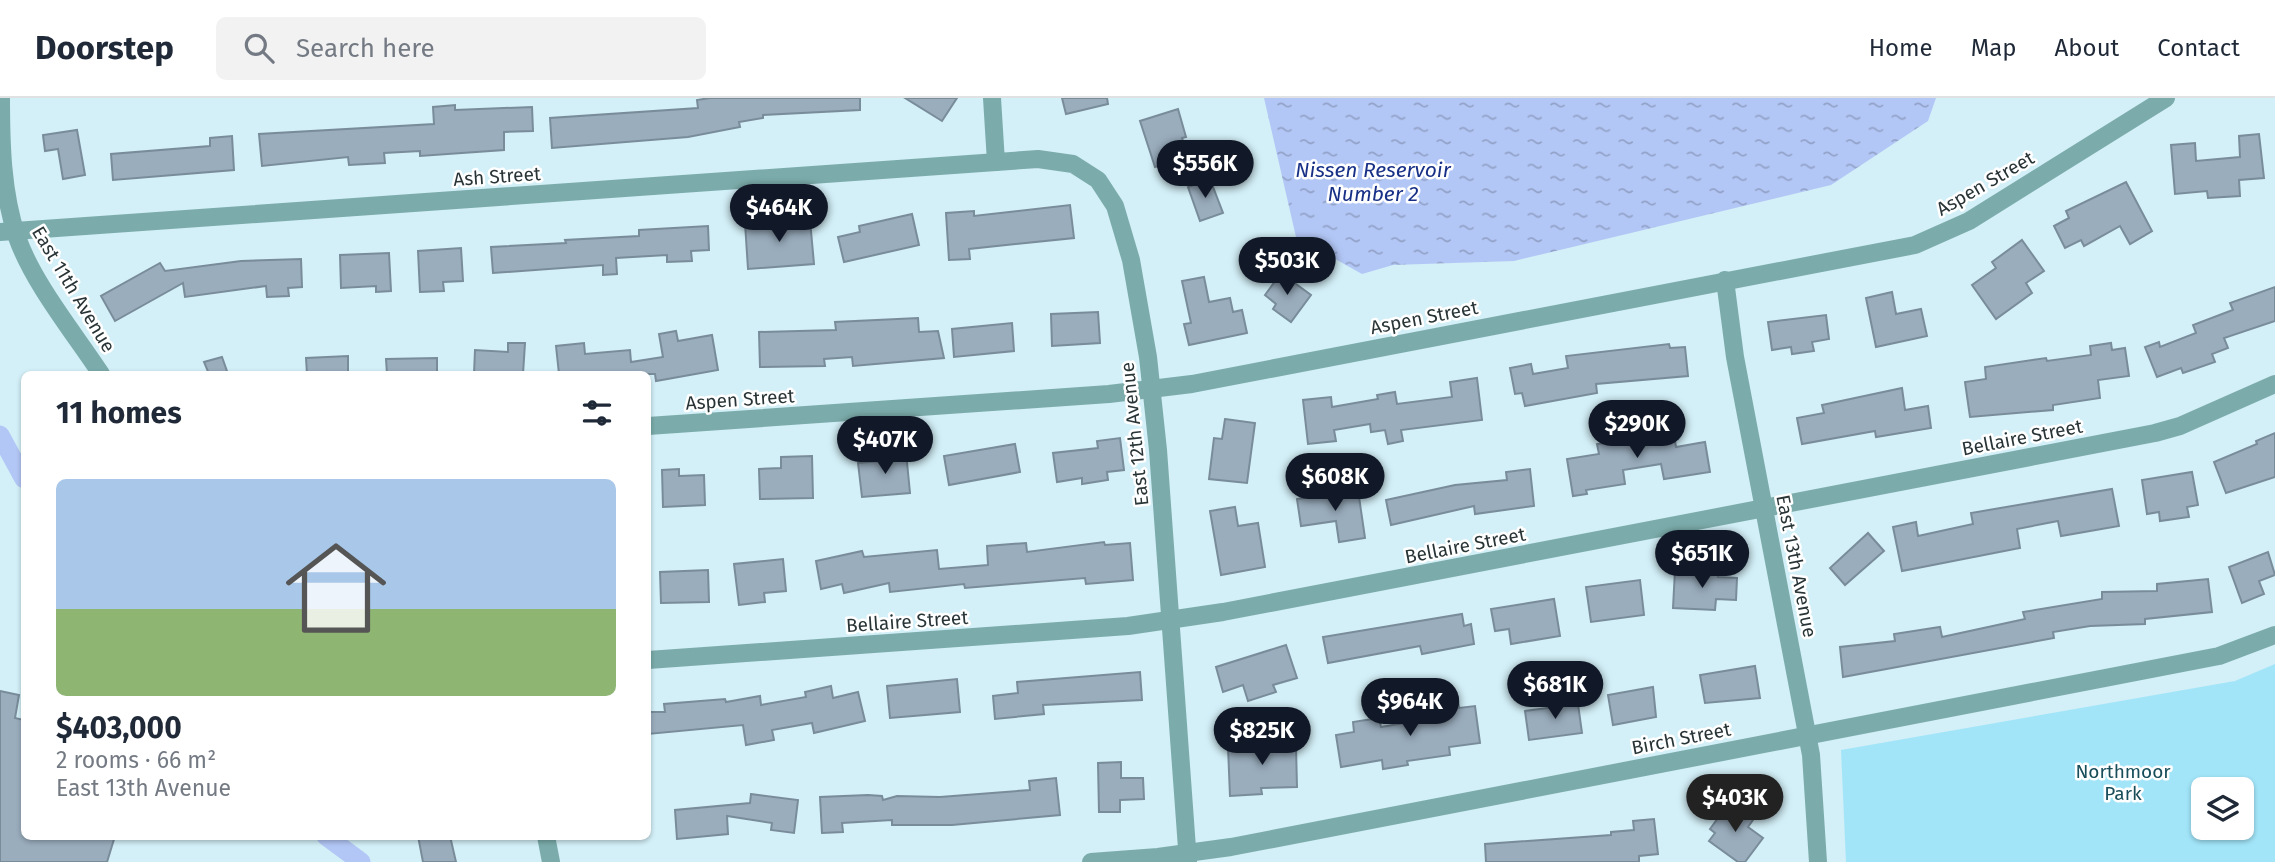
<!DOCTYPE html>
<html lang="en">
<head>
<meta charset="utf-8">
<style>
	:root { --surface:#fff; --page:#f2f2f3; --text:#1f2937; --muted:#747a83; --line:#e0e1e3; --accent:#111827 }
	body { margin:0; font-family:"Fira Sans",sans-serif; background:var(--page); color:var(--text); height:100vh; display:flex; flex-direction:column; font-size:26px; white-space:nowrap }
	* { box-sizing:border-box; margin:0 }
	p { font-size:23px; color:var(--muted) }
	.icon { flex:none; width:38px; height:38px; fill:none; stroke:currentColor; stroke-width:2; stroke-linecap:round; stroke-linejoin:round }
	.map { position:relative; flex:1; overflow:hidden }
	.sheet { position:absolute; left:21px; top:273px; width:630px; height:469px; display:flex; flex-direction:column; background:var(--surface); border-radius:10px; box-shadow:0 2px 5px #0004 }
	.sheet>* { flex:none }
	.tools { position:absolute; left:2191px; top:679px; display:grid; gap:14px }
	.tools a { display:grid; place-items:center; width:63px; height:63px; border-radius:10px; background:var(--surface); box-shadow:0 2px 5px #0004; font-size:35px }
	.price { position:absolute; translate:-50% -60px; padding:0 16px; border-radius:24px; background:var(--accent); color:#fff; font-size:23px; line-height:46px; filter:drop-shadow(0 2px 4px #0008) }
	.price::after { content:''; position:absolute; left:50%; top:42px; width:21px; height:16px; margin-left:-10px; background:inherit; clip-path:polygon(0 0,100% 0,50% 100%) }
	.price.on { background:#222; color:#fff }
	ul { padding:0; list-style:none }
	li { display:grid; align-content:center; gap:14px; height:371px; padding:0 35px }
	li+li { border-top:2px solid var(--line) }
	li span { display:grid; place-items:center; height:217px; border-radius:10px; color:#555 }
	li>.icon { margin-inline-start:auto }
	span .icon { width:126px; height:126px; fill:#fffc; stroke-width:1 }
	li b { font-size:30px }
	h2 { display:flex; justify-content:space-between; align-items:center; height:84px; padding:0 35px; font-size:30px }
	header { display:flex; align-items:center; gap:42px; box-sizing:border-box; height:98px; padding:0 35px; background:var(--surface); border-bottom:2px solid var(--line) }
	header strong { font-size:33px }
	nav { display:flex; gap:38px; margin-inline-start:auto; font-size:24px }
	.search { width:490px; height:63px; background:var(--page); display:flex; align-items:center; gap:18px; box-sizing:border-box; padding:0 24px; border-radius:10px; color:var(--muted); font-size:26px }
	.map>svg:first-child { display:block }
	.park { fill:#a2e5f9; fill-rule:evenodd }
	.water { fill:url(#water-ripples) }
	.lines { fill:none; stroke-linecap:round; stroke-linejoin:round }
	.canal { stroke:#b3c7f6; stroke-width:19 }
	.building { fill:#9aadbd; stroke:#798c9a; stroke-width:2 }
	.minor { stroke:#7bacab; stroke-width:18 }
	.labels { text-anchor:middle; stroke-width:5; stroke-linejoin:round; paint-order:stroke }
	.street-label { font-size:19px; fill:#293437; stroke:#fff }
	.park-label { font-size:19px; fill:#184d5a; stroke:#fff }
	.water-label { font-size:21px; font-style:italic; fill:#183187; stroke:#fff }
</style>
</head>
<body>
<header>
<strong>Doorstep</strong>
<div class="search"><svg class="icon" aria-label="search" viewBox="0 0 24 24"><circle cx="10" cy="10" r="6"/><path d="M15 15l6 6"/></svg>Search here</div>
<nav><a>Home</a><a>Map</a><a>About</a><a>Contact</a></nav>
</header>
<div class="map">
<svg width="2275" height="764" viewBox="0 0 2275 764">
	<defs>
		<pattern id="water-ripples" width="26" height="14" patternUnits="userSpaceOnUse" patternTransform="scale(1.75)"><rect width="26" height="14" fill="#b3c7f6"/><path d="M2 4q2-2 4 0t4 0M15 11q2-2 4 0t4 0" fill="none" stroke="#92a2c8"/></pattern>
	</defs>
	<rect width="100%" height="100%" fill="#d3eff7"/>
	<path class="park" d="M2275,566V764H1846L1841,652L2235,583ZM2203,691H2242V730H2203Z"/>
	<path class="water" d="M1264,0H1936L1928,23L1831,87L1514,163L1393,167L1362,176L1296,139Z"/>
	<g class="lines">
		<g class="canal">
			<path d="M0,337L24,381"/>
			<path d="M326,738L361,764"/>
		</g>
	</g>
	<g class="building">
		<path d="M710,0H860V12L763,17V20L739,24L740,29L688,39L552,50L550,20L698,10L697,2Z"/>
		<path d="M905,0H957L942,23Z"/>
		<path d="M1062,0H1107L1108,6L1066,16Z"/>
		<path d="M455,7V12L532,9L533,33L504,34V52L420,58V53L384,55L385,65L349,67L348,59L262,68L259,36L434,26L433,9Z"/>
		<path d="M1178,11L1186,39L1182,40L1188,59L1155,69L1140,23Z"/>
		<path d="M77,32L85,77L63,81L58,51L45,53L43,37Z"/>
		<path d="M2259,36L2264,80L2239,82L2240,98L2208,100L2207,93L2175,96L2171,47L2195,45L2196,63L2240,59L2239,38Z"/>
		<path d="M232,38L234,72L113,82L111,56L210,48V40Z"/>
		<path d="M1210,81L1223,115L1200,123L1188,89Z"/>
		<path d="M2126,84L2152,133L2130,146L2120,128L2084,148L2081,142L2065,150L2054,128L2069,120L2066,113Z"/>
		<path d="M1070,107L1074,140L969,151L970,161L949,162L946,115L974,113V118Z"/>
		<path d="M912,116L919,147L844,164L838,139L860,134L859,128Z"/>
		<path d="M810,122L814,166L748,171L745,125Z"/>
		<path d="M708,128L709,152L691,153L692,163L667,164V157L616,160L617,176L603,177V167L493,175L491,149L566,145L565,142L639,138V132Z"/>
		<path d="M2022,142L2044,173L2026,185L2032,195L1996,221L1972,187L1996,170L1992,164Z"/>
		<path d="M461,150L463,183L443,184L444,193L420,194L418,153Z"/>
		<path d="M389,155L391,193L376,194V188L341,190L340,157Z"/>
		<path d="M301,161L302,189L288,190L289,198L267,199L266,188L185,199L183,185L115,223L101,198L160,165L165,173L241,163Z"/>
		<path d="M1281,175L1311,197L1291,224L1273,211L1276,206L1265,197Z"/>
		<path d="M1204,179L1209,204L1230,200L1233,214L1242,212L1247,235L1189,247L1184,226L1191,225L1182,183Z"/>
		<path d="M2275,189V223L2224,240L2228,250L2212,256L2215,264L2183,275L2181,270L2157,279L2145,249L2159,244L2160,249L2196,235L2193,227L2230,213L2233,212L2230,205Z"/>
		<path d="M1892,194L1896,216L1921,211L1927,238L1876,249L1866,200Z"/>
		<path d="M1098,214L1100,245L1052,248L1051,216Z"/>
		<path d="M1826,217L1829,241L1812,244L1814,253L1792,256L1791,249L1772,252L1768,224Z"/>
		<path d="M918,220L919,234L938,233L944,260L853,268L852,259L824,261L825,268L760,269L759,234L836,232L835,224Z"/>
		<path d="M1012,225L1014,253L954,259L952,231Z"/>
		<path d="M676,233L678,243L712,237L718,272L656,283L655,276H559L556,248L584,245L585,256L630,252L631,264L663,259L659,236Z"/>
		<path d="M508,245H525L523,276H474L475,252L508,254Z"/>
		<path d="M2111,245L2112,252L2125,250L2129,278L2098,282L2100,300L2053,307V312L1970,319L1965,284L1986,281L1985,269L2046,260L2047,263L2091,257L2090,248Z"/>
		<path d="M1669,246L1670,250L1685,249L1688,278L1596,286L1597,295L1525,308L1522,295L1515,296L1510,270L1531,266L1533,276L1568,270L1566,258Z"/>
		<path d="M348,258V276H307L306,260Z"/>
		<path d="M222,259L228,276H209L204,264Z"/>
		<path d="M437,260V276H387L386,261Z"/>
		<path d="M1477,280L1482,322L1401,332L1403,343L1388,346L1385,332L1371,334L1370,326L1334,332L1336,343L1308,346L1303,302L1331,299L1332,309L1378,301L1377,297L1395,294L1397,306L1452,299L1450,284Z"/>
		<path d="M1902,290L1905,312L1928,308L1931,330L1876,339L1875,333L1802,346L1797,320L1824,315L1822,307Z"/>
		<path d="M1225,321L1255,325L1247,385L1209,381L1214,340L1222,341Z"/>
		<path d="M1672,324L1676,349L1705,344L1710,374L1664,381L1661,366L1623,372L1625,386L1586,392L1587,396L1573,398L1567,361L1599,356L1597,346L1644,340L1642,329Z"/>
		<path d="M2275,335V379L2226,395L2214,364L2257,346L2256,343Z"/>
		<path d="M1120,340L1124,372L1107,374L1108,382L1082,386V380L1057,384L1053,355L1098,350L1097,343Z"/>
		<path d="M1015,346L1020,374L949,387L944,358Z"/>
		<path d="M906,354L910,395L862,399L858,365L879,363L878,356Z"/>
		<path d="M812,358L813,400L760,401L759,371L781,370V359Z"/>
		<path d="M679,371V378L704,377L705,407L663,409L662,372Z"/>
		<path d="M1530,371L1534,408L1475,416L1474,408L1391,427L1386,402L1455,387L1507,382L1506,374Z"/>
		<path d="M2192,374L2198,407L2187,409L2189,419L2160,423L2159,414L2147,416L2142,382Z"/>
		<path d="M2112,391L2119,428L2061,438L2058,423L2017,431L2020,450L1902,473L1893,429L1916,424L1918,438L1973,426L1971,415Z"/>
		<path d="M1358,392L1365,440L1339,444L1336,423L1301,428L1297,401Z"/>
		<path d="M1235,409L1238,428L1258,425L1265,469L1221,477L1210,413Z"/>
		<path d="M1868,435L1884,453L1845,487L1830,470Z"/>
		<path d="M1104,444L1105,447L1130,445L1133,482L1086,486L1085,480L965,490L964,486L890,494L889,485L844,495L842,486L821,491L816,463L862,453L864,459L937,452L939,471L988,467L987,448L1026,445L1027,454Z"/>
		<path d="M2268,454L2275,477L2259,483L2264,496L2242,505L2229,469Z"/>
		<path d="M783,461L786,493L764,495L765,504L739,507L734,466Z"/>
		<path d="M708,472L709,504L661,505L660,474Z"/>
		<path d="M1675,472L1719,474L1718,479L1737,480L1736,502L1716,501L1715,512L1673,510Z"/>
		<path d="M2208,481L2212,514L2145,521V526L2090,528L2053,534L2054,540L1843,579L1840,549L1895,543L1894,536L1940,529L1942,539L2025,521L2023,514L2102,501V494L2157,493V486Z"/>
		<path d="M1640,482L1644,517L1591,524L1586,489Z"/>
		<path d="M1554,501L1560,538L1511,546L1509,531L1495,533L1491,511Z"/>
		<path d="M1462,516L1464,528L1471,526L1474,546L1422,556L1420,548L1328,565L1323,539Z"/>
		<path d="M1286,547L1297,580L1273,587L1276,594L1248,603L1243,587L1223,594L1216,569Z"/>
		<path d="M1755,568L1760,600L1705,605L1700,577Z"/>
		<path d="M1140,574L1142,602L1043,607L1044,616L995,621L993,598L1018,595L1017,584Z"/>
		<path d="M957,581L960,614L890,620L887,588Z"/>
		<path d="M831,588L833,600L858,594L865,623L814,635L812,625L772,632L774,642L746,647L743,627L648,636V614H665L664,606L725,601L726,604L760,598L761,607L806,599L805,594Z"/>
		<path d="M1653,589L1656,619L1613,627L1608,597Z"/>
		<path d="M0,593L19,597L15,620L24,622V738H115L107,764H0Z"/>
		<path d="M1577,599L1582,635L1529,642L1525,613L1563,608L1562,601Z"/>
		<path d="M1458,603L1459,610L1475,608L1480,645L1449,649L1450,657L1407,663L1408,667L1383,671L1382,662L1341,669L1336,637L1354,634L1353,624L1379,620L1381,629L1421,622L1420,616L1442,613L1441,605Z"/>
		<path d="M1288,639L1289,648H1296L1297,689L1261,690L1262,696L1230,698L1228,649L1269,648V640Z"/>
		<path d="M1121,664V680H1143L1144,701L1120,702V714H1099L1098,665Z"/>
		<path d="M1056,680L1060,717L952,727H892V722L842,725L843,734L822,735L820,699L868,697L882,698L883,702L897,698L940,699L1030,692L1029,683Z"/>
		<path d="M751,696L798,702L794,735L771,732L772,725L727,718L728,736L677,741L675,712L750,705Z"/>
		<path d="M1729,705L1753,722L1748,729L1763,740L1745,764H1738L1709,743L1715,735L1710,731Z"/>
		<path d="M1654,721L1658,756L1639,758V764H1486L1485,746L1611,737V734L1634,732L1633,723Z"/>
		<path d="M418,738H450L456,764H423Z"/>
	</g>
	<g class="lines">
		<g class="minor">
			<path d="M1,0C1,45 2,95 17,139C33,185 74,235 101,276"/>
			<path d="M992,0L996,64"/>
			<path d="M0,134L1038,61L1073,66L1098,82L1115,108L1131,162L1148,259L1158,352L1188,764"/>
			<path d="M1725,182L1735,259L1811,657L1818,764"/>
			<path d="M648,328L1109,296L1192,286L1915,147L1969,123L2166,0"/>
			<path d="M648,562L1128,528L1223,514L2155,335L2180,328L2275,286"/>
			<path d="M546,738L551,764"/>
			<path d="M1091,764L1158,759L1231,749L2219,558L2275,537"/>
		</g>
	</g>
	<g class="labels">
		<g class="street-label">
			<text transform="translate(497 78) rotate(-4)" y="7">Ash Street</text>
			<text transform="translate(1985 85) rotate(-30)" y="7">Aspen Street</text>
			<text transform="translate(74 191) rotate(59)" y="7">East 11th Avenue</text>
			<text transform="translate(1424 219) rotate(-11)" y="7">Aspen Street</text>
			<text transform="translate(740 301) rotate(-4)" y="7">Aspen Street</text>
			<text transform="translate(1134 336) rotate(-96)" y="7">East 12th Avenue</text>
			<text transform="translate(2022 339) rotate(-11)" y="7">Bellaire Street</text>
			<text transform="translate(1465 447) rotate(-11)" y="7">Bellaire Street</text>
			<text transform="translate(1797 468) rotate(79)" y="7">East 13th Avenue</text>
			<text transform="translate(907 523) rotate(-4)" y="7">Bellaire Street</text>
			<text transform="translate(1681 640) rotate(-11)" y="7">Birch Street</text>
		</g>
		<g class="park-label">
			<text x="2123" y="680">Northmoor<tspan x="2123" dy="22">Park</tspan></text>
		</g>
		<g class="water-label">
			<text x="1373" y="79">Nissen Reservoir<tspan x="1373" dy="24">Number 2</tspan></text>
		</g>
	</g>
</svg>
<div class="tools">
<a><svg class="icon" aria-label="layers" viewBox="0 0 24 24"><path d="M12 4l9 5-9 5-9-5zM3 14l9 5 9-5"/></svg></a>
</div>
<b class="price" style="left:1205px;top:102px">$556K</b>
<b class="price" style="left:779px;top:146px">$464K</b>
<b class="price" style="left:1287px;top:199px">$503K</b>
<b class="price" style="left:1637px;top:362px">$290K</b>
<b class="price" style="left:885px;top:378px">$407K</b>
<b class="price" style="left:1335px;top:415px">$608K</b>
<b class="price" style="left:1702px;top:492px">$651K</b>
<b class="price" style="left:1555px;top:623px">$681K</b>
<b class="price" style="left:1410px;top:640px">$964K</b>
<b class="price" style="left:1262px;top:669px">$825K</b>
<b class="price on" style="left:1735px;top:736px">$403K</b>
<section class="sheet">
<h2>11 homes<svg class="icon" aria-label="filters" viewBox="0 0 24 24"><path d="M4 7h16M4 17h16"/><circle cx="9" cy="7" r="2"/><circle cx="15" cy="17" r="2"/></svg></h2>
<ul>
<li><span style="background:linear-gradient(#a9c7e8 60%,#8fb573 0)"><svg class="icon" aria-label="home" viewBox="0 0 24 24"><path d="M3 11l9-7 9 7M6 9v11h12V9"/></svg></span><div><b>$403,000</b><p>2 rooms · 66 m²</p><p>East 13th Avenue</p></div></li>
</ul>
</section>
</div>
</body>
</html>
